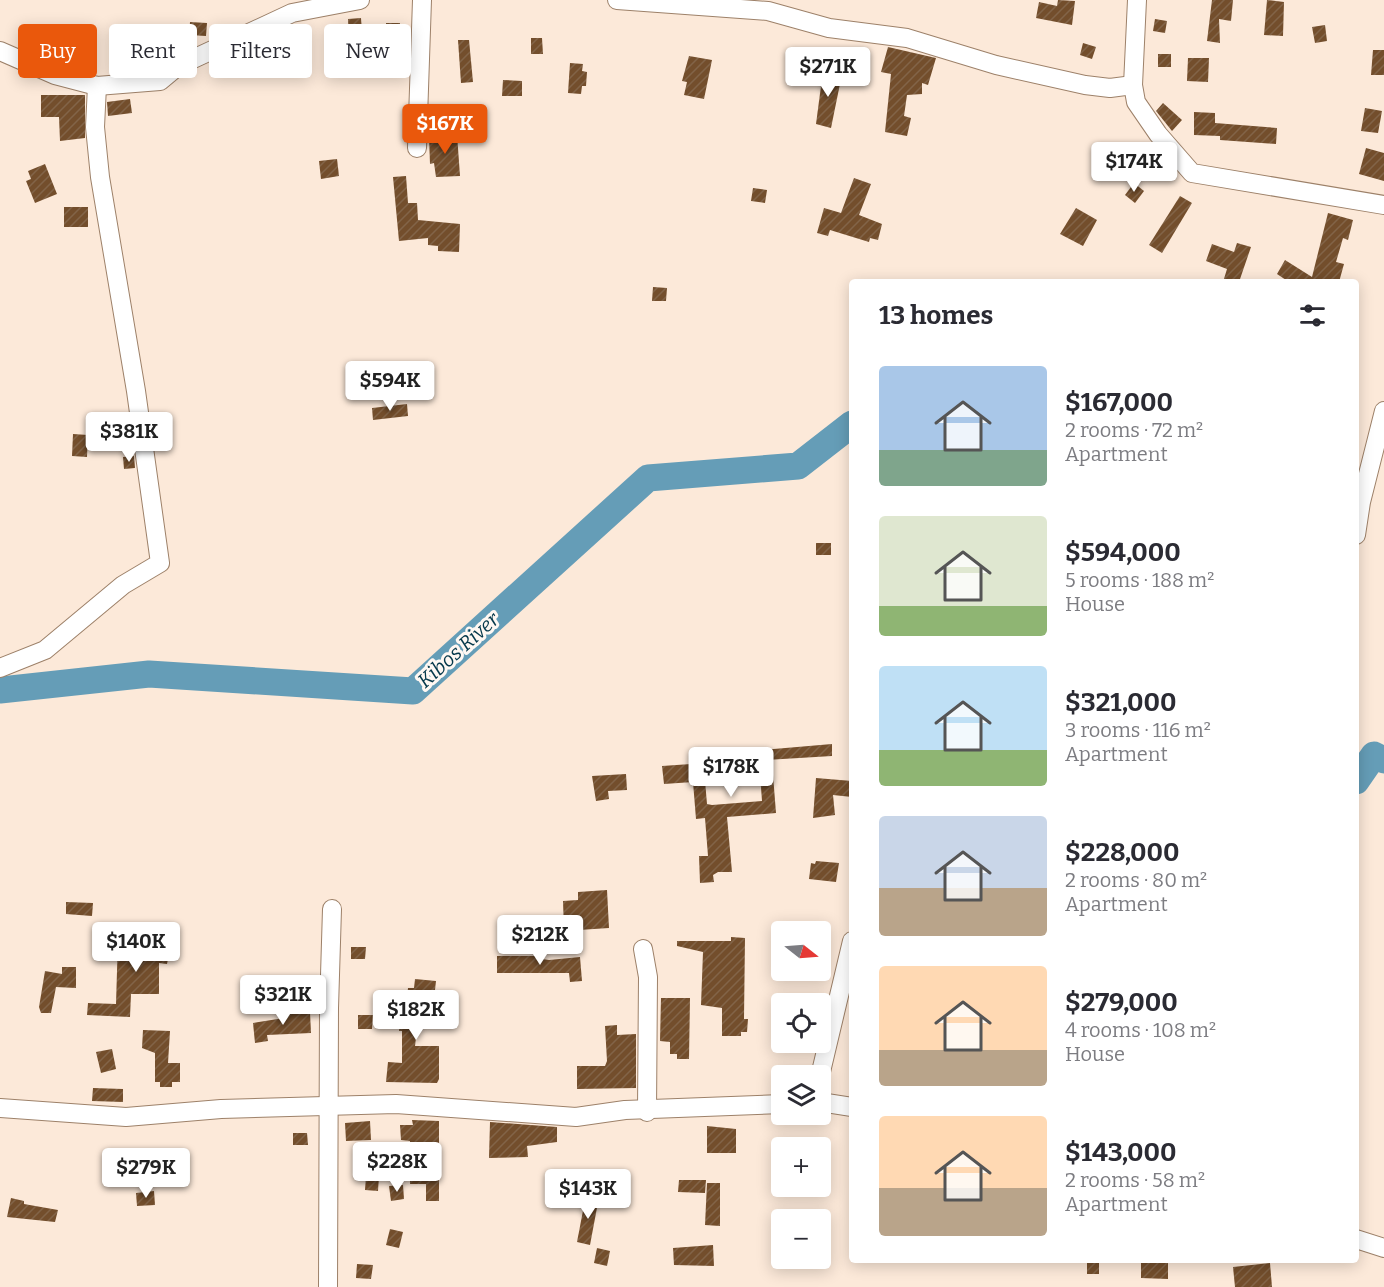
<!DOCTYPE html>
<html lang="en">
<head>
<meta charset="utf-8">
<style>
	:root { --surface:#fff; --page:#f2f2f3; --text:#2b2b33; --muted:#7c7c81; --accent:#ea580c }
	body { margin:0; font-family:Bitter,serif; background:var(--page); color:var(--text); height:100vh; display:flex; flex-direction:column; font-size:22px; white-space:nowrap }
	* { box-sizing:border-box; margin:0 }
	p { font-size:20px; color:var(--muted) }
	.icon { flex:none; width:33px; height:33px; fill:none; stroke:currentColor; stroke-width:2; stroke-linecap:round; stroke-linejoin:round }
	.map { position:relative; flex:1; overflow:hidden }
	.panel { position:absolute; left:849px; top:279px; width:510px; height:984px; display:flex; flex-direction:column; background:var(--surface); border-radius:6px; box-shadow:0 3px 15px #0003 }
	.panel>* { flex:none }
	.hud { position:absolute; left:18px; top:24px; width:570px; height:54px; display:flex; gap:12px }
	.needle { width:39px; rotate:107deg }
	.fabs { position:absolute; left:771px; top:921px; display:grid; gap:12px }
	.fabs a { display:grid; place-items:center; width:60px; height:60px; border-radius:6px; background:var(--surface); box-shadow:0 3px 15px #0003; font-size:30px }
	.price { position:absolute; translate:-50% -51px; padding:0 14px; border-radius:6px; background:#fff; color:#222; font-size:20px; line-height:39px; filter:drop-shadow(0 2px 3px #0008) }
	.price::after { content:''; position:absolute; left:50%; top:36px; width:18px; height:14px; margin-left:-9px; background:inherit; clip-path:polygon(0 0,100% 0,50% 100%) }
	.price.current { background:var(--accent); color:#fff }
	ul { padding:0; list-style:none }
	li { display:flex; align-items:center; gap:18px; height:150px; padding:0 30px }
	li span { display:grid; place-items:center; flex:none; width:168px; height:120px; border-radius:6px; color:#555 }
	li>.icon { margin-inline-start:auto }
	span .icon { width:72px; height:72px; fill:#fffc; stroke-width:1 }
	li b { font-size:26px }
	h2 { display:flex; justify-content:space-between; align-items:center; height:72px; padding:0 30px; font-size:26px }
	.chip { padding:0 21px; border-radius:6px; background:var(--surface); box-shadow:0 3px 15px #0003; font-size:21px; line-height:54px }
	.chip.current { background:var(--accent); color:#fff }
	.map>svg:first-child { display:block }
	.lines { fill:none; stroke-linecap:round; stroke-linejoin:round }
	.river { stroke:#659db7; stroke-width:27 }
	.building { fill:url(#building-hatch) }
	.minor-casing { stroke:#9d8169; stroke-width:20 }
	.minor { stroke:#fff; stroke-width:18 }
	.labels { text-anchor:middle; stroke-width:6; stroke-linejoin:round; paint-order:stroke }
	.water-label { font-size:20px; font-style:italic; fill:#05384b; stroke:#fff8f3 }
</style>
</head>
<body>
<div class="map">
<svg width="1384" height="1287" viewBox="0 0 1384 1287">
	<defs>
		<pattern id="building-hatch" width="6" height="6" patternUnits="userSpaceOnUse" patternTransform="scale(1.5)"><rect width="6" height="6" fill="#734e2c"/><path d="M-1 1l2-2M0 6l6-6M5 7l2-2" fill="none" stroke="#826448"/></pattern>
	</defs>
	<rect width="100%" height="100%" fill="#fce9d9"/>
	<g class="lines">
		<g class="river">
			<path d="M0,690L149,674L413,691L648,478L798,466L852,424"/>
			<path d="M1356,781L1374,755L1384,760"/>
		</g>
	</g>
	<g class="building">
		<path d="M1058,0L1075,1L1072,25L1036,18L1039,2L1057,6Z"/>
		<path d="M1212,0H1233L1231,21L1219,19L1220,43L1207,41Z"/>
		<path d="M1267,0L1284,2L1283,36L1264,35Z"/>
		<path d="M361,18L364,61L350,62L348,19Z"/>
		<path d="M1155,19L1167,21L1165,33L1153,31Z"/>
		<path d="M190,22L207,23L206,36L189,35Z"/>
		<rect x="386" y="23" width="14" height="36"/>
		<path d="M1325,25L1327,41L1315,43L1312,27Z"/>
		<path d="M531,38H542L543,54H531Z"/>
		<path d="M458,40H469L473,82L461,83Z"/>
		<path d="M1083,43L1096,47L1092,59L1080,55Z"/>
		<path d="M888,47L936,58L928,85L922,83V94L907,95L904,116L911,118L907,136L885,132L891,74L881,72Z"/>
		<path d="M1373,50H1384V75H1371Z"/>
		<rect x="1158" y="54" width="13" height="13"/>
		<path d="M689,56L712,60L704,99L684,95L687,82L682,81Z"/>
		<path d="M1188,58H1209L1208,82L1187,81Z"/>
		<path d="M570,63L583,64L582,71L587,72L586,86H582L581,94L568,93Z"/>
		<path d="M823,71L842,74L831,128L816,124Z"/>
		<path d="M503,80L522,81V96H502Z"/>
		<path d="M41,95H85V138L60,141L59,117H41Z"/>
		<path d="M130,99L132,113L108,116L107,102Z"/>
		<path d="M1163,103L1182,120L1172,131L1156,111Z"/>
		<path d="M1365,108L1382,111L1378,133L1361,131Z"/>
		<path d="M1194,112L1215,113V123L1277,128L1276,144L1220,140V136L1194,135Z"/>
		<path d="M457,134L460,176L436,177L434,163L430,164L429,137Z"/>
		<path d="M1366,148L1384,153V181L1359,174Z"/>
		<path d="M337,159L339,176L321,179L319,161Z"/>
		<path d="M45,164L57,194L35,203L26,181L31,179L28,171Z"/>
		<path d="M406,176L408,203H417L418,220L460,224L459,252L438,251V246L428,245V238L399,241L393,177Z"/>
		<path d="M854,178L871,184L859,215L882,224L878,240L870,238L869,242L830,230L828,236L817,233L824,208L841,213Z"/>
		<path d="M1134,183L1144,191L1135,203L1125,195Z"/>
		<path d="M753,188L767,190L765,203L751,201Z"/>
		<path d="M1180,196L1192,203L1162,253L1149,245Z"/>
		<rect x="64" y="207" width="24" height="20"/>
		<path d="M1076,208L1097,220L1083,246L1060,234Z"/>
		<path d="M1328,213L1353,220L1348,240L1343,238L1336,262L1344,264L1339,282H1289L1277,274L1285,260L1312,277Z"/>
		<path d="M1237,243L1251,247L1239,282H1223L1227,269L1206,261L1212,244L1234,252Z"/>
		<path d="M653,287L667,288L666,301H652Z"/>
		<path d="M407,404L408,416L373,420L372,408Z"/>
		<path d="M73,434L88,435L87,457L72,456Z"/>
		<path d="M134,456L135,468L124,469L123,457Z"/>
		<rect x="816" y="543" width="15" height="12"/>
		<path d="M832,744V756L751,761V764L704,769L707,804L712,805L762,801L760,774L773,775L776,813L727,817L732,872H718L713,875L714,882L700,883L699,856H708L705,818L696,819L693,782L664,784L662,766L691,764V756Z"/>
		<path d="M626,774L627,790L608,791L609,799L596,801L592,776Z"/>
		<path d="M816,778L852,781V797L833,795L835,815L813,818Z"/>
		<path d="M816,861L839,863L836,882L809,879L811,863L815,864Z"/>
		<path d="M607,890L609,928L564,931L563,901L578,900V892Z"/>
		<path d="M66,902L93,903L92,916L66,914Z"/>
		<path d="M149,937L177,939L175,960L168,959L167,964L159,963V994H131L130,1017L87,1015L88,1003L116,1004L118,938L148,939Z"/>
		<path d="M731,937L745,938L744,1019H748L747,1032H741V1036H722V1008L701,1005L703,952L677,946V941H731Z"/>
		<path d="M351,947H366L365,959H351Z"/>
		<path d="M497,956H542V959L549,960L580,957L582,981L570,982L569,973H497Z"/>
		<path d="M62,967H76V988L56,987L51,1013H41L39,1007L45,971L62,974Z"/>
		<path d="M415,979L436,981L433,1008L420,1006L415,1046H439V1079L437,1083L386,1082L388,1062L402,1063V1031H399L401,1017L405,1018L408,988H414Z"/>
		<path d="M661,998H690L689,1059H677V1054H670V1042L660,1041Z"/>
		<path d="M310,1012L311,1033L267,1035L268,1041L255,1043L253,1023L284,1018V1013Z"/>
		<path d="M358,1015H373L372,1029H358Z"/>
		<path d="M617,1025V1035L636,1034V1088L577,1089V1066H605L607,1061L605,1026Z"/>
		<path d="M143,1030L170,1031L168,1063H180V1082H172V1087H160V1082H155V1053L142,1048Z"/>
		<path d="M112,1049L116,1069L101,1073L96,1052Z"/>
		<path d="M93,1088L123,1089V1102L92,1101Z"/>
		<path d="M412,1120L439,1121V1201H426V1184H410V1141L401,1140L400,1125H413Z"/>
		<path d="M370,1121L371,1140L346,1141L345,1123Z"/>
		<path d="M490,1122L557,1127V1142L527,1146L528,1157L489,1158Z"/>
		<path d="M707,1126L736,1129V1153H707Z"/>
		<path d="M293,1133H307L308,1145H293Z"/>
		<path d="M174,1154L175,1166L160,1168L159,1155Z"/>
		<path d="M366,1176H379L378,1191L365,1190Z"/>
		<path d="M679,1180H706L705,1193L678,1192Z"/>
		<path d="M707,1183H720V1226L705,1225Z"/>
		<path d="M403,1185L404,1199L391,1201L389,1186Z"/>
		<path d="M154,1191L155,1205L137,1206L136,1193Z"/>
		<path d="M586,1195L599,1197L590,1245L577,1242Z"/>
		<path d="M11,1198L24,1201V1204L58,1210L55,1222L7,1217Z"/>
		<path d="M390,1229L403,1232L399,1248L386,1245Z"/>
		<path d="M713,1245L714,1266L674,1265L673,1248Z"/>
		<path d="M597,1248L610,1251L607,1266L594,1263Z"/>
		<rect x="1087" y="1260" width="12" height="14"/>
		<path d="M1141,1260H1168V1279L1141,1278Z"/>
		<path d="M1270,1263L1272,1287H1235L1233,1267Z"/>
		<path d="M357,1264L373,1265L371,1279L356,1278Z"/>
	</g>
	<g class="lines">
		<g class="minor-casing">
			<g id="minor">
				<path d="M617,0L768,11L829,28L907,38L996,65L1085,85L1110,88L1133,85"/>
				<path d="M1137,0L1133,85L1136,102L1158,134L1192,173L1384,205"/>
				<path d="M0,51L55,75L97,86L160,81L178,66L292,13L360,0"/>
				<path d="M417,148L422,0"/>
				<path d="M1356,535L1361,502L1384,411"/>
				<path d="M0,668L45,650L123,585L160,563L136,391L100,177L95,127L97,86"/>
				<path d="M643,949L648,977L647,1112"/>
				<path d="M820,1076L852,941"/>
				<path d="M820,1102L852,1107"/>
				<path d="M0,1108L126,1117L221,1109L396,1104L576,1117L625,1110L782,1104"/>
				<path d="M1356,1239L1384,1248"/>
				<path d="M328,1287L329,1008L332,909"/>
			</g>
		</g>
		<use href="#minor" class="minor"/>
	</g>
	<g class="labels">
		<g class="water-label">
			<text transform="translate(458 650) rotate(-42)" y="7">Kibos River</text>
		</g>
	</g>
</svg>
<div class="fabs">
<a><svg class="needle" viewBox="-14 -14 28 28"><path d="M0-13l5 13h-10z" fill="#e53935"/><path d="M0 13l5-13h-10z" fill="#7c7c81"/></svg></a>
<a><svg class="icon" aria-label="locate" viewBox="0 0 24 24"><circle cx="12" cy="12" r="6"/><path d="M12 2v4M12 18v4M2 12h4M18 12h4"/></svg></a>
<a><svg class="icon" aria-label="layers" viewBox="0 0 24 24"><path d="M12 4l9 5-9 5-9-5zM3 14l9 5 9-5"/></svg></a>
<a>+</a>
<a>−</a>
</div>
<b class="price" style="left:828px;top:98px">$271K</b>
<b class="price current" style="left:445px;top:155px">$167K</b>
<b class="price" style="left:1134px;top:193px">$174K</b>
<b class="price" style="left:390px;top:412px">$594K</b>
<b class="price" style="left:129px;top:463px">$381K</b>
<b class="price" style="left:731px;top:798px">$178K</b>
<b class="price" style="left:540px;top:966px">$212K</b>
<b class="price" style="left:136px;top:973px">$140K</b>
<b class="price" style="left:283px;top:1026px">$321K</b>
<b class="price" style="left:416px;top:1041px">$182K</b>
<b class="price" style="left:397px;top:1193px">$228K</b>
<b class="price" style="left:146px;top:1199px">$279K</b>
<b class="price" style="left:588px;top:1220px">$143K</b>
<div class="hud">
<a class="chip current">Buy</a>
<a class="chip">Rent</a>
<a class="chip">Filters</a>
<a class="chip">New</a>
</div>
<section class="panel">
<h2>13 homes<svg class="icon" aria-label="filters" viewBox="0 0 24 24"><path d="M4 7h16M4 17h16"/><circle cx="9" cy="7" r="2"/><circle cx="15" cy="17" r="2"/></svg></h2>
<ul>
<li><span style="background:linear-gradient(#a9c7e8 70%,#7fa58c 0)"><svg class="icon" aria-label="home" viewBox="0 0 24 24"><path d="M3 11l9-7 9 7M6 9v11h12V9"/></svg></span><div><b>$167,000</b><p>2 rooms · 72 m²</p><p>Apartment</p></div></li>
<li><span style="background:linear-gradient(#dfe7d0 75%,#8fb573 0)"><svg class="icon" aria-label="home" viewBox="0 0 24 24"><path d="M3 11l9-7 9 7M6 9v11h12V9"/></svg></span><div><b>$594,000</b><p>5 rooms · 188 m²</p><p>House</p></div></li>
<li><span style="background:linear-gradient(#bfe0f5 70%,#8fb573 0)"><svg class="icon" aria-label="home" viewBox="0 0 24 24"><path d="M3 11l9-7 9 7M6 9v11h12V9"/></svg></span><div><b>$321,000</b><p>3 rooms · 116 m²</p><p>Apartment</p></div></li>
<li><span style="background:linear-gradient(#c9d6e8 60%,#b9a48a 0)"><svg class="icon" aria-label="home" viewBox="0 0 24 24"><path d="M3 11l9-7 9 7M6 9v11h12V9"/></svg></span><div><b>$228,000</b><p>2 rooms · 80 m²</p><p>Apartment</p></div></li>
<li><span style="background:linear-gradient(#ffd9b3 70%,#b9a48a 0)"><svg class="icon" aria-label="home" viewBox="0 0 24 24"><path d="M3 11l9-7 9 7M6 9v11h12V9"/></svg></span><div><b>$279,000</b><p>4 rooms · 108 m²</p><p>House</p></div></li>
<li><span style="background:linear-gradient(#ffd9b3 60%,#b9a48a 0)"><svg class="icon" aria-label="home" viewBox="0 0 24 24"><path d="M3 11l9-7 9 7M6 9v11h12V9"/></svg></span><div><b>$143,000</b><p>2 rooms · 58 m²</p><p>Apartment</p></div></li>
</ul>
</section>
</div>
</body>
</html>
